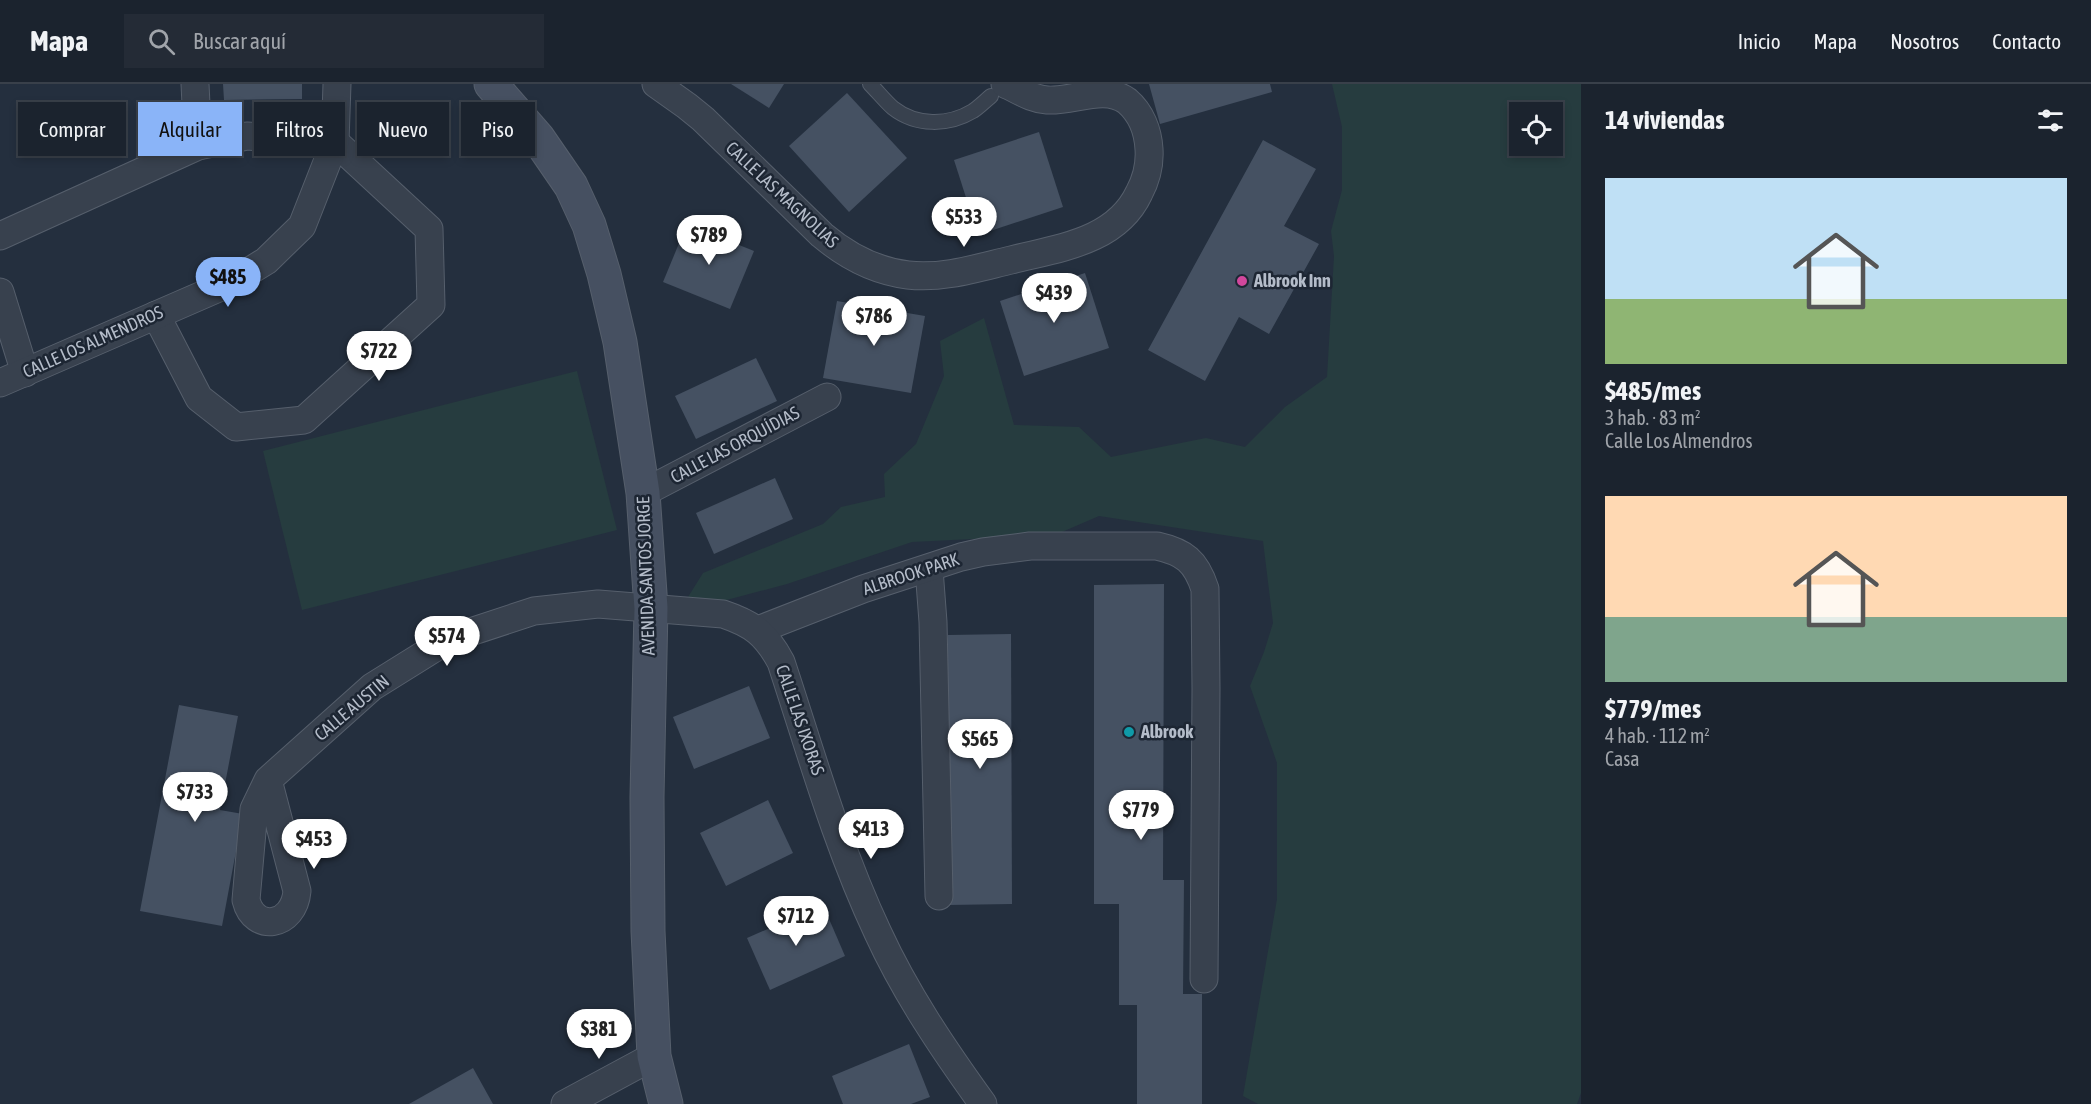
<!DOCTYPE html>
<html lang="es">
<head>
<meta charset="utf-8">
<style>
	:root { --surface:#1b232e; --page:#242b36; --text:#f1f3f6; --muted:#a0a4aa; --line:#39404a; --accent:#8ab4f8 }
	body { margin:0; font-family:"Asap Condensed",sans-serif; background:var(--page); color:var(--text); height:100vh; display:flex; flex-direction:column; font-size:22px; white-space:nowrap }
	* { box-sizing:border-box; margin:0 }
	p { font-size:20px; color:var(--muted) }
	.icon { flex:none; width:33px; height:33px; fill:none; stroke:currentColor; stroke-width:2; stroke-linecap:round; stroke-linejoin:round }
	.map { position:relative; flex:1; overflow:hidden }
	.drawer { display:flex; flex-direction:column; background:var(--surface); width:510px }
	.drawer>* { flex:none }
	.hud { position:absolute; left:18px; top:18px; width:570px; height:54px; display:flex; gap:12px }
	.buttons { position:absolute; left:1509px; top:18px; display:grid; gap:12px }
	.buttons a { display:grid; place-items:center; width:54px; height:54px; border-radius:0px; background:var(--surface); box-shadow:0 3px 9px #0003,0 0 0 2px var(--line); font-size:30px }
	.price { position:absolute; translate:-50% -51px; padding:0 14px; border-radius:21px; background:#fff; color:#222; font-size:20px; line-height:39px; filter:drop-shadow(0 2px 3px #0008) }
	.price::after { content:''; position:absolute; left:50%; top:36px; width:18px; height:14px; margin-left:-9px; background:inherit; clip-path:polygon(0 0,100% 0,50% 100%) }
	.price.current { background:var(--accent); color:#111 }
	ul { padding:0; list-style:none }
	li { display:grid; align-content:center; gap:12px; height:318px; padding:0 24px }
	li span { display:grid; place-items:center; height:186px; border-radius:0px; color:#555 }
	li>.icon { margin-inline-start:auto }
	span .icon { width:108px; height:108px; fill:#fffc; stroke-width:1 }
	li b { font-size:26px }
	h2 { display:flex; justify-content:space-between; align-items:center; height:72px; padding:0 24px; font-size:26px }
	.tag { padding:0 21px; border-radius:0px; background:var(--surface); box-shadow:0 3px 9px #0003,0 0 0 2px var(--line); font-size:21px; line-height:54px }
	.tag.current { background:var(--accent); color:#111 }
	header { display:flex; align-items:center; gap:36px; box-sizing:border-box; height:84px; padding:0 30px; background:var(--surface); border-bottom:2px solid var(--line) }
	header strong { font-size:28px }
	nav { display:flex; gap:33px; margin-inline-start:auto; font-size:21px }
	.search { width:420px; height:54px; background:var(--page); display:flex; align-items:center; gap:15px; box-sizing:border-box; padding:0 21px; border-radius:0px; color:var(--muted); font-size:22px }
	main { display:flex; flex:1; min-height:0 }
	.map>svg:first-child { display:block }
	.green { fill:#263c3f; fill-rule:evenodd }
	.building { fill:#455162 }
	.lines { fill:none; stroke-linecap:round; stroke-linejoin:round }
	.service-casing { stroke:#565f6c; stroke-width:16 }
	.minor-casing { stroke:#565f6c; stroke-width:29 }
	.secondary-casing { stroke:#565f6c; stroke-width:35 }
	.service { stroke:#38414e; stroke-width:14 }
	.minor { stroke:#38414e; stroke-width:27 }
	.secondary { stroke:#465061; stroke-width:33 }
	.hotel-dot { fill:#d1479c; stroke:#1d2633; stroke-width:2 }
	.culture-dot { fill:#0f9aa8; stroke:#1d2633; stroke-width:2 }
	.labels { text-anchor:middle; stroke-width:5; stroke-linejoin:round; paint-order:stroke }
	.street-label { font-size:18px; fill:#b4bcc9; stroke:#1d2633 }
	.poi-label { font-size:18px; font-weight:bold; fill:#b4bcc9; stroke:#1d2633; text-anchor:start }
</style>
</head>
<body>
<header>
<strong>Mapa</strong>
<div class="search"><svg class="icon" aria-label="search" viewBox="0 0 24 24"><circle cx="10" cy="10" r="6"/><path d="M15 15l6 6"/></svg>Buscar aquí</div>
<nav><a>Inicio</a><a>Mapa</a><a>Nosotros</a><a>Contacto</a></nav>
</header>
<main>
<div class="map">
<svg width="1581" height="1020" viewBox="0 0 1581 1020">
	<rect width="100%" height="100%" fill="#242f3e"/>
	<g class="green">
		<path d="M1332,0H1581V1009L1577,1020H1258L1243,1012L1277,815V679L1250,602L1264,568L1273,539L1263,457L1099,432L1055,451L912,458L787,500L678,529L703,489L823,440L841,423L885,413L884,390L916,360L944,292L940,257L984,234L1014,341L1079,343L1111,373L1206,354L1245,363L1285,323L1327,293L1334,172L1331,147L1342,106V43ZM1520,28H1552V62H1520Z"/>
		<path d="M577,287L617,446L302,526L263,367Z"/>
	</g>
	<g class="building">
		<path d="M223,0H302V15L224,16Z"/>
		<path d="M731,0H784L769,24Z"/>
		<path d="M1149,0H1270L1272,8L1160,40Z"/>
		<path d="M847,9L907,74L849,128L789,62Z"/>
		<path d="M1039,48L1063,123L978,151L954,76Z"/>
		<path d="M1263,56L1316,85L1284,142L1319,160L1269,250L1239,233L1205,297L1148,266Z"/>
		<path d="M687,140L754,167L730,225L663,198Z"/>
		<path d="M1085,189L1109,264L1024,292L1000,217Z"/>
		<path d="M837,217L925,232L911,309L823,294Z"/>
		<path d="M756,274L777,317L696,355L675,312Z"/>
		<path d="M775,394L793,435L714,470L696,429Z"/>
		<path d="M1164,500L1163,796H1184L1183,910H1202V1020H1137V921H1119V820H1094V501Z"/>
		<path d="M1011,550L1012,820L948,821V551Z"/>
		<path d="M749,602L770,654L694,685L673,633Z"/>
		<path d="M179,621L238,632L220,726L243,730L222,842L140,827Z"/>
		<path d="M768,716L793,769L726,802L700,749Z"/>
		<path d="M823,821L845,872L770,906L747,854Z"/>
		<path d="M909,960L930,1013L911,1020H843L832,992Z"/>
		<path d="M473,984L493,1020H409Z"/>
	</g>
	<g class="lines">
		<g class="service-casing">
			<path id="service" d="M870,0C878,8 885,17 893,24C916,42 948,42 973,27C979,23 985,17 991,12"/>
		</g>
		<g class="minor-casing">
			<g id="minor">
				<path d="M195,0L198,62"/>
				<path d="M656,0L687,22L703,35L822,151C847,172 875,187 908,191C943,195 977,184 1011,176C1058,164 1116,158 1139,109C1146,96 1150,80 1149,65C1148,47 1141,29 1127,17C1104,0 1073,18 1047,16C1031,15 1019,6 1005,0"/>
				<path d="M0,152L198,62L247,52L335,58L429,145L431,221L304,336L236,343L199,314L156,231"/>
				<path d="M0,208L25,289"/>
				<path d="M0,299L230,199L266,177L302,142L335,58L337,0"/>
				<path d="M643,409L827,313"/>
				<path d="M929,485L933,538L939,812"/>
				<path d="M758,546L863,505L961,473L983,468L1030,462H1157C1184,468 1196,477 1205,505L1206,605L1204,895"/>
				<path d="M268,696L297,807C294,843 254,849 246,816L254,725L268,696L372,603L449,555L534,527L598,520L723,530C753,540 766,550 781,578C811,669 837,762 878,849C906,910 944,966 983,1020"/>
				<path d="M565,1020L654,972"/>
			</g>
		</g>
		<g class="secondary-casing">
			<path id="secondary" d="M491,0L538,54L571,102L589,141L604,190L620,258L643,409L651,524L647,713L648,847L654,972L666,1020"/>
		</g>
		<use href="#service" class="service"/>
		<use href="#minor" class="minor"/>
		<use href="#secondary" class="secondary"/>
	</g>
	<circle class="hotel-dot" cx="1242" cy="197" r="6"/>
	<circle class="culture-dot" cx="1129" cy="648" r="6"/>
	<g class="labels">
		<g class="street-label">
			<text transform="translate(782 111) rotate(43)" y="6">CALLE LAS MAGNOLIAS</text>
			<text transform="translate(93 258) rotate(-24)" y="6">CALLE LOS ALMENDROS</text>
			<text transform="translate(735 361) rotate(-28)" y="6">CALLE LAS ORQUÍDIAS</text>
			<text transform="translate(911 490) rotate(-18)" y="6">ALBROOK PARK</text>
			<text transform="translate(646 492) rotate(-92)" y="6">AVENIDA SANTOS JORGE</text>
			<text transform="translate(352 624) rotate(-40)" y="6">CALLE AUSTIN</text>
			<text transform="translate(800 636) rotate(71)" y="6">CALLE LAS IXORAS</text>
		</g>
		<g class="poi-label">
			<text x="1254" y="203">Albrook Inn</text>
			<text x="1141" y="654">Albrook</text>
		</g>
	</g>
</svg>
<div class="buttons">
<a><svg class="icon" aria-label="locate" viewBox="0 0 24 24"><circle cx="12" cy="12" r="6"/><path d="M12 2v4M12 18v4M2 12h4M18 12h4"/></svg></a>
</div>
<b class="price" style="left:964px;top:164px">$533</b>
<b class="price" style="left:709px;top:182px">$789</b>
<b class="price current" style="left:228px;top:224px">$485</b>
<b class="price" style="left:1054px;top:240px">$439</b>
<b class="price" style="left:874px;top:263px">$786</b>
<b class="price" style="left:379px;top:298px">$722</b>
<b class="price" style="left:447px;top:583px">$574</b>
<b class="price" style="left:980px;top:686px">$565</b>
<b class="price" style="left:195px;top:739px">$733</b>
<b class="price" style="left:1141px;top:757px">$779</b>
<b class="price" style="left:871px;top:776px">$413</b>
<b class="price" style="left:314px;top:786px">$453</b>
<b class="price" style="left:796px;top:863px">$712</b>
<b class="price" style="left:599px;top:976px">$381</b>
<div class="hud">
<a class="tag">Comprar</a>
<a class="tag current">Alquilar</a>
<a class="tag">Filtros</a>
<a class="tag">Nuevo</a>
<a class="tag">Piso</a>
</div>
</div>
<section class="drawer">
<h2>14 viviendas<svg class="icon" aria-label="filters" viewBox="0 0 24 24"><path d="M4 7h16M4 17h16"/><circle cx="9" cy="7" r="2"/><circle cx="15" cy="17" r="2"/></svg></h2>
<ul>
<li><span style="background:linear-gradient(#bfe0f5 65%,#8fb573 0)"><svg class="icon" aria-label="home" viewBox="0 0 24 24"><path d="M3 11l9-7 9 7M6 9v11h12V9"/></svg></span><div><b>$485/mes</b><p>3 hab. · 83 m²</p><p>Calle Los Almendros</p></div></li>
<li><span style="background:linear-gradient(#ffd9b3 65%,#7fa58c 0)"><svg class="icon" aria-label="home" viewBox="0 0 24 24"><path d="M3 11l9-7 9 7M6 9v11h12V9"/></svg></span><div><b>$779/mes</b><p>4 hab. · 112 m²</p><p>Casa</p></div></li>
</ul>
</section>
</main>
</body>
</html>
